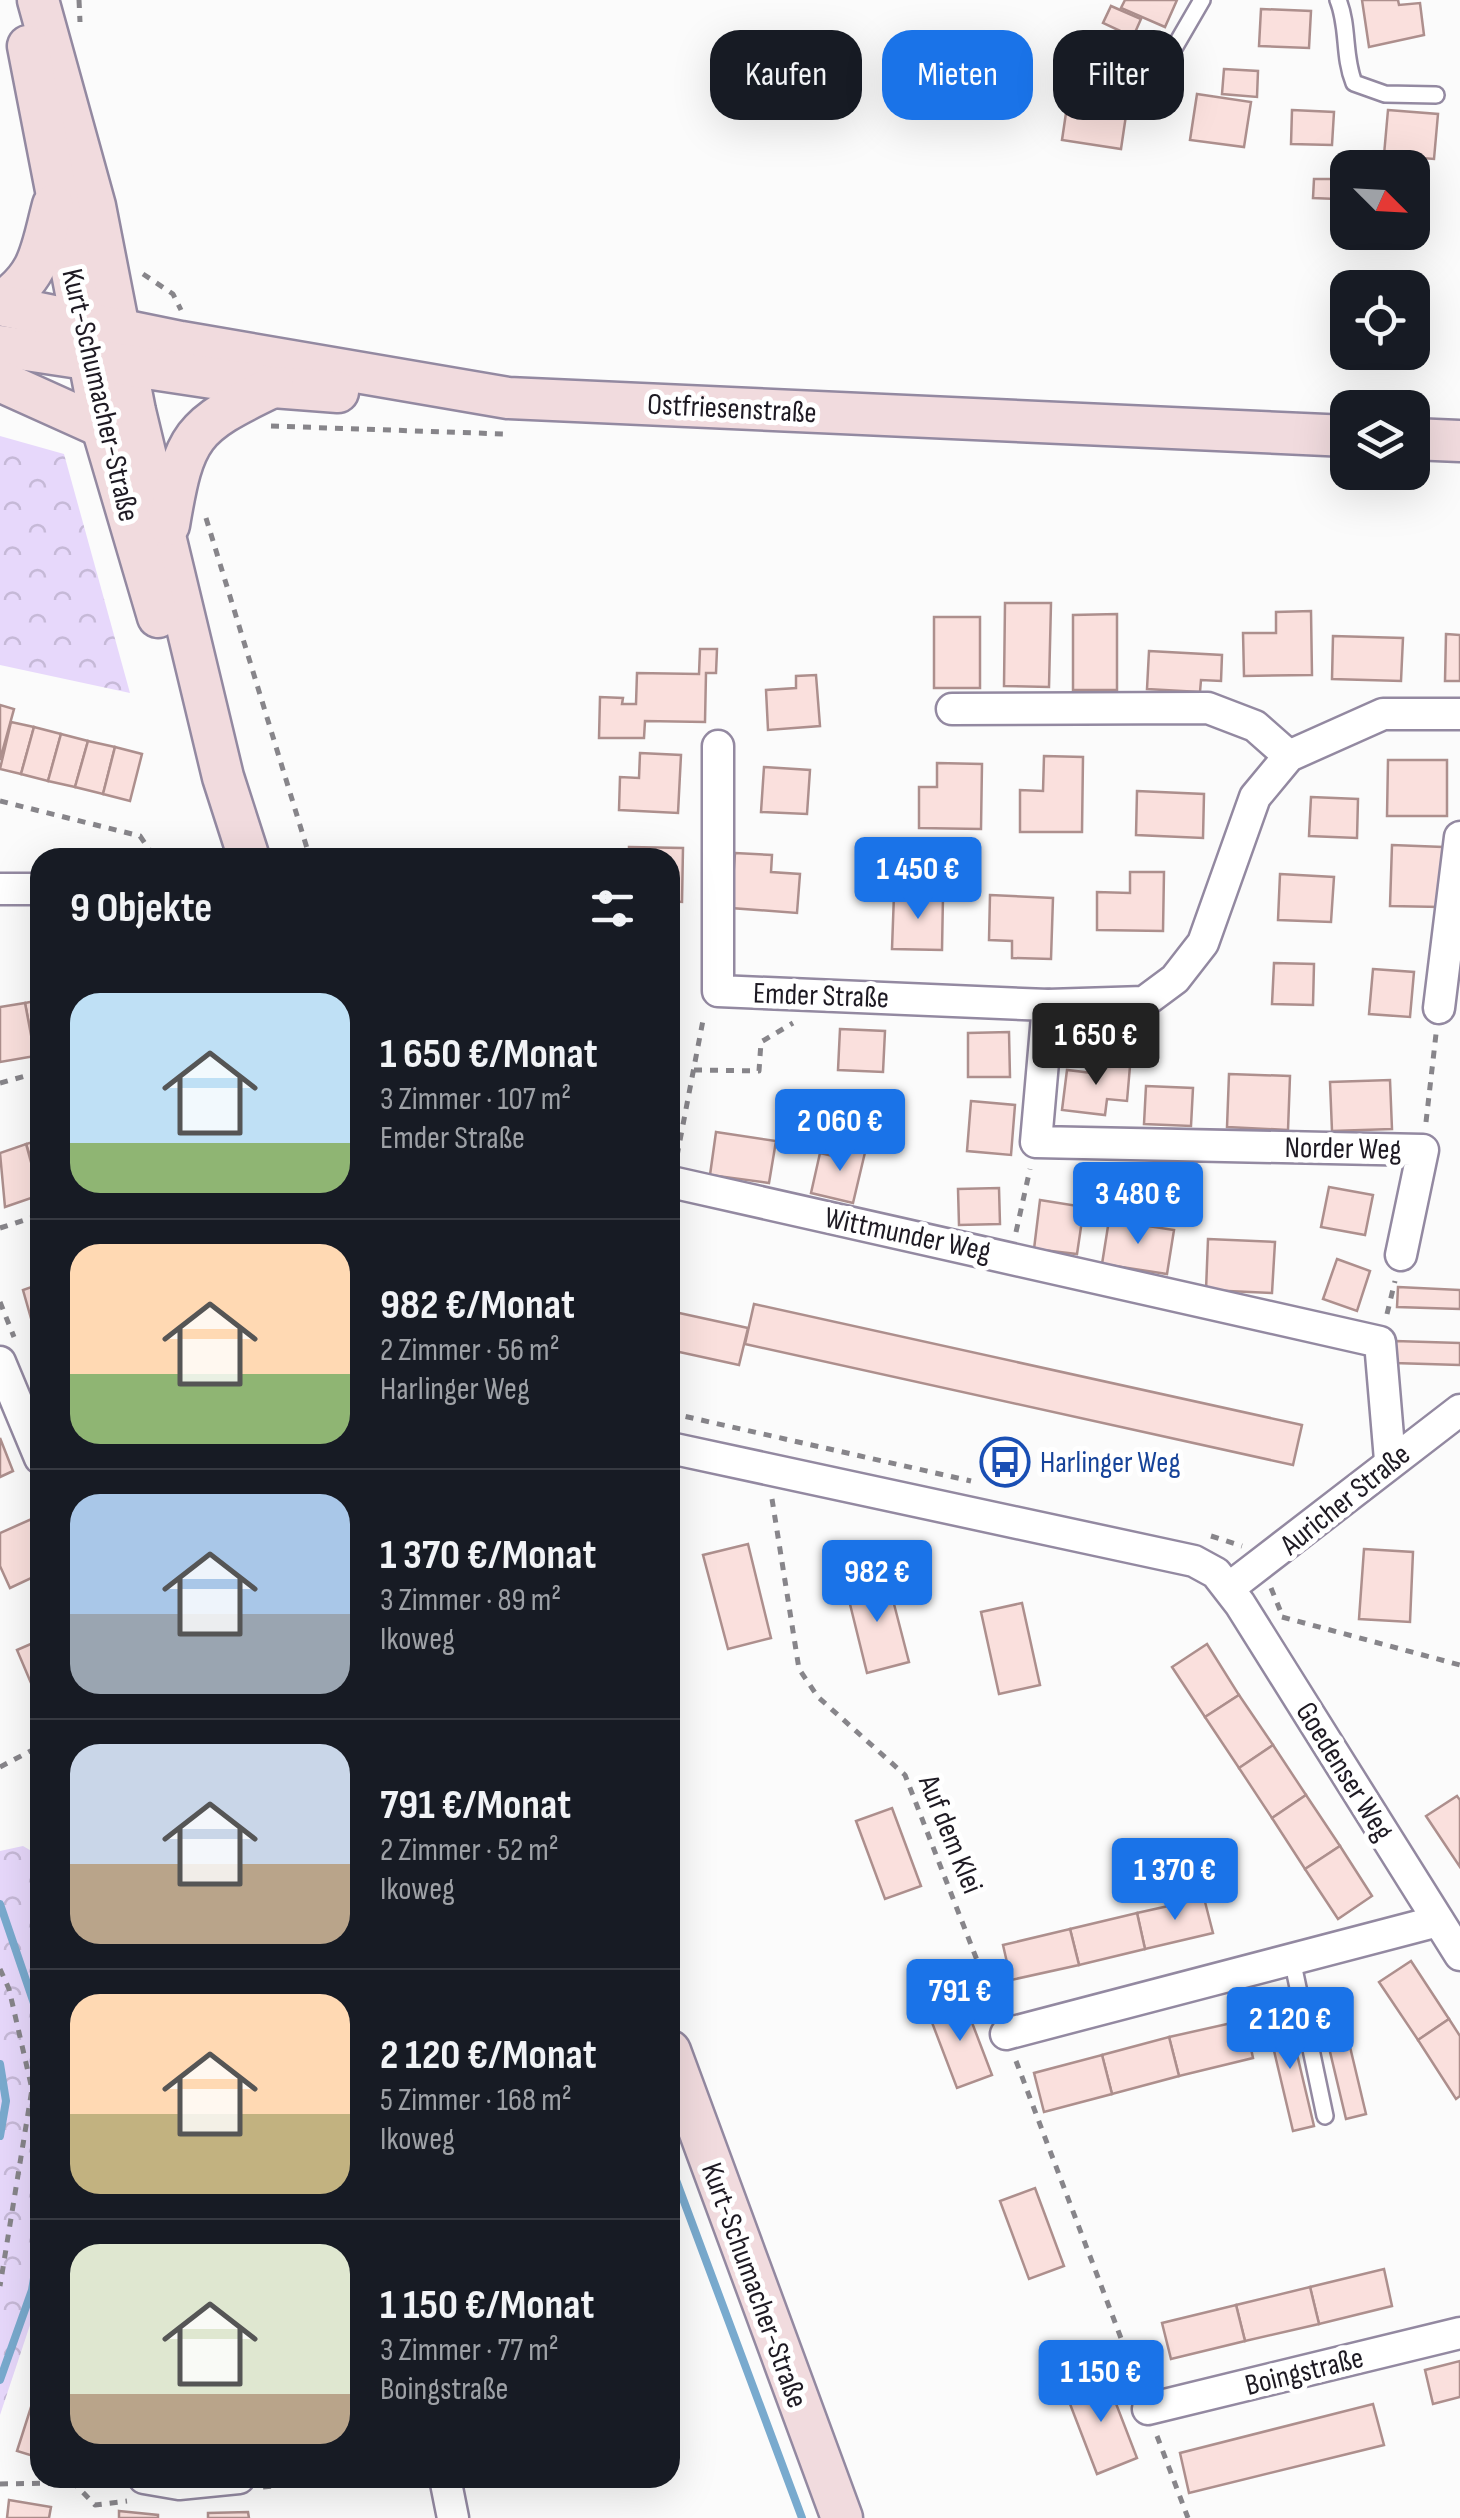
<!DOCTYPE html>
<html lang="de">
<head>
<meta charset="utf-8">
<style>
	:root { --surface:#171b24; --page:#20242c; --text:#f1f3f6; --muted:#9ea1a6; --line:#363941; --accent:#1a73e8 }
	body { margin:0; font-family:"Sofia Sans Condensed",sans-serif; background:var(--page); color:var(--text); height:100vh; display:flex; flex-direction:column; font-size:38px; white-space:nowrap }
	* { box-sizing:border-box; margin:0 }
	p { font-size:32px; color:var(--muted) }
	.icon { flex:none; width:55px; height:55px; fill:none; stroke:currentColor; stroke-width:2; stroke-linecap:round; stroke-linejoin:round }
	.map { position:relative; flex:1; overflow:hidden }
	.sheet { position:absolute; left:30px; top:848px; width:650px; height:1640px; display:flex; flex-direction:column; background:var(--surface); border-radius:30px; box-shadow:0 10px 40px #0002 }
	.sheet>* { flex:none }
	.guide { position:absolute; left:710px; top:30px; width:600px; height:90px; display:flex; gap:20px }
	.needle { width:65px; rotate:114deg }
	.controls { position:absolute; left:1330px; top:150px; display:grid; gap:20px }
	.controls a { display:grid; place-items:center; width:100px; height:100px; border-radius:20px; background:var(--surface); box-shadow:0 10px 40px #0002; font-size:50px }
	.price { position:absolute; translate:-50% -85px; padding:0 22px; border-radius:10px; background:var(--accent); color:#fff; font-size:32px; line-height:65px; filter:drop-shadow(0 2px 5px #0008) }
	.price::after { content:''; position:absolute; left:50%; top:60px; width:30px; height:22px; margin-left:-15px; background:inherit; clip-path:polygon(0 0,100% 0,50% 100%) }
	.price.selected { background:#222; color:#fff }
	ul { padding:0; list-style:none }
	li { display:flex; align-items:center; gap:30px; height:250px; padding:0 40px }
	li+li { border-top:2px solid var(--line) }
	li span { display:grid; place-items:center; flex:none; width:280px; height:200px; border-radius:30px; color:#555 }
	li>.icon { margin-inline-start:auto }
	span .icon { width:120px; height:120px; fill:#fffc; stroke-width:1 }
	li b { font-size:42px }
	h2 { display:flex; justify-content:space-between; align-items:center; height:120px; padding:0 40px; font-size:42px }
	.pill { padding:0 35px; border-radius:30px; background:var(--surface); box-shadow:0 10px 40px #0002; font-size:35px; line-height:90px }
	.pill.selected { background:var(--accent); color:#fff }
	.map>svg:first-child { display:block }
	.park { fill:url(#park-crowns) }
	.lines { fill:none; stroke-linecap:round; stroke-linejoin:round }
	.stream { stroke:#79aace; stroke-width:8 }
	.building { fill:#fae0dd; stroke:#ad8f8d; stroke-width:2.5 }
	.lane-casing { stroke:#9389a1; stroke-width:20 }
	.street-casing { stroke:#9389a1; stroke-width:35 }
	.secondary-casing { stroke:#9389a1; stroke-width:45 }
	.path { stroke:#87858a; stroke-width:5; stroke-dasharray:8 8; stroke-linecap:butt }
	.lane { stroke:#fff; stroke-width:15 }
	.street { stroke:#fff; stroke-width:30 }
	.secondary { stroke:#f1dbde; stroke-width:40 }
	.labels { text-anchor:middle; stroke-width:10; stroke-linejoin:round; paint-order:stroke }
	.street-label { font-size:30px; fill:#1e1a23; stroke:#fff }
	.transit-label { font-size:30px; fill:#164399; stroke:#fff; text-anchor:start }
</style>
</head>
<body>
<div class="map">
<svg width="1460" height="2518" viewBox="0 0 1460 2518">
	<defs>
		<pattern id="park-crowns" width="20" height="18" patternUnits="userSpaceOnUse" patternTransform="scale(2.5)"><rect width="20" height="18" fill="#e7d8fb"/><path d="M2 6a3 3 0 1 1 6 0M12 15a3 3 0 1 1 6 0" fill="none" stroke="#c6b9d7"/></pattern>
	</defs>
	<rect width="100%" height="100%" fill="#fbfbfb"/>
	<g class="park">
		<path d="M0,436L64,454L130,693L0,665Z"/>
		<path d="M23,1846L40,1856V2295L0,2415V1851Z"/>
	</g>
	<g class="lines">
		<g class="stream">
			<path d="M0,1904L40,2021"/>
			<path d="M0,2064L6,2101L0,2136"/>
			<path d="M670,2164L802,2518"/>
			<path d="M0,2380L32,2290L40,2243"/>
		</g>
	</g>
	<g class="building">
		<path d="M1125,0H1177L1165,27L1121,8Z"/>
		<path d="M1362,0H1398L1399,5L1420,3L1424,35L1369,47Z"/>
		<path d="M1111,6L1141,19L1133,37L1103,23Z"/>
		<path d="M1261,9L1311,11L1309,48L1259,46Z"/>
		<path d="M1096,49L1142,55L1139,84L1092,78Z"/>
		<path d="M1224,69L1258,71L1257,97L1222,94Z"/>
		<path d="M1070,86L1129,95L1121,149L1062,140Z"/>
		<path d="M1197,94L1251,102L1244,147L1190,140Z"/>
		<path d="M1292,110L1334,112L1332,145L1291,144Z"/>
		<path d="M1388,110L1438,114L1434,159L1384,155Z"/>
		<path d="M1314,179H1337L1336,199L1313,198Z"/>
		<path d="M1005,603H1051L1049,687L1004,686Z"/>
		<path d="M1311,611L1312,675L1244,676L1243,633H1276V612Z"/>
		<path d="M1117,614V690H1073V615Z"/>
		<rect x="934" y="617" width="46" height="71"/>
		<path d="M1446,634L1460,635V681H1445Z"/>
		<path d="M1333,636L1403,638L1401,681L1332,679Z"/>
		<path d="M700,649H717L716,673H706L705,722L645,721L644,738H599L600,697L623,698L622,704H636L637,673L699,674Z"/>
		<path d="M1149,651L1222,655L1221,681L1201,680L1200,692L1147,689Z"/>
		<path d="M816,675L820,726L768,730L766,690L796,688V676Z"/>
		<path d="M0,705L14,709L0,760Z"/>
		<path d="M11,722L34,727L21,774L0,769Z"/>
		<path d="M34,727L61,734L48,781L21,774Z"/>
		<path d="M61,734L88,741L75,787L48,781Z"/>
		<path d="M88,741L115,747L103,794L75,787Z"/>
		<path d="M115,747L142,754L130,801L103,794Z"/>
		<path d="M640,753L681,755L678,813L619,810L620,777L639,778Z"/>
		<path d="M1044,756L1083,757L1082,832H1020V790L1043,791Z"/>
		<path d="M1388,760H1447V816H1387Z"/>
		<path d="M937,763L982,764L981,829L919,828V787H937Z"/>
		<path d="M764,767L810,770L807,814L761,812Z"/>
		<path d="M1137,791L1204,794L1203,838L1136,835Z"/>
		<path d="M1311,797L1358,799L1357,838L1309,836Z"/>
		<path d="M1392,845L1443,847L1441,907L1390,906Z"/>
		<path d="M629,847L683,848L682,902L670,901V858H629Z"/>
		<path d="M735,853L772,855L771,872L800,874L797,913L731,908Z"/>
		<path d="M1130,872H1164L1163,931L1097,930V892L1130,893Z"/>
		<path d="M1280,874L1334,877L1331,922L1278,920Z"/>
		<path d="M894,894L943,896L942,950L892,949Z"/>
		<path d="M990,895L1053,898L1051,959L1012,958V941L989,940Z"/>
		<path d="M1274,963L1314,964L1313,1005L1272,1004Z"/>
		<path d="M1373,969L1414,972L1410,1017L1369,1014Z"/>
		<path d="M40,1000V1055L35,1056L25,1003Z"/>
		<path d="M25,1003L35,1056L0,1062V1007Z"/>
		<path d="M840,1029L885,1031L883,1072L838,1070Z"/>
		<path d="M1009,1032L1010,1077H968V1033Z"/>
		<path d="M1094,1062L1130,1066L1127,1101L1107,1099L1105,1115L1062,1110L1067,1070L1093,1073Z"/>
		<path d="M1229,1074L1290,1076L1288,1130L1227,1127Z"/>
		<path d="M1390,1080L1392,1129L1332,1131L1330,1082Z"/>
		<path d="M1146,1086L1193,1088L1191,1126L1144,1124Z"/>
		<path d="M971,1101L1015,1105L1011,1155L967,1151Z"/>
		<path d="M716,1132L776,1141L769,1183L710,1175Z"/>
		<path d="M40,1140V1186L26,1144Z"/>
		<path d="M850,1140L867,1144L853,1203L811,1193L820,1153L846,1159Z"/>
		<path d="M26,1144L40,1195L5,1207L0,1153Z"/>
		<path d="M1329,1187L1373,1195L1365,1235L1321,1227Z"/>
		<path d="M999,1188L1000,1224L959,1225L958,1189Z"/>
		<path d="M1040,1200L1084,1207L1077,1254L1034,1249Z"/>
		<path d="M1109,1220L1174,1230L1167,1274L1102,1264Z"/>
		<path d="M1208,1239L1275,1242L1272,1293L1206,1290Z"/>
		<path d="M1337,1259L1370,1271L1357,1311L1323,1299Z"/>
		<path d="M40,1284V1335L36,1336L23,1290Z"/>
		<path d="M1398,1287L1460,1290V1309L1397,1307Z"/>
		<path d="M754,1304L1302,1425L1293,1465L745,1344Z"/>
		<path d="M670,1311L748,1328L739,1365L670,1350Z"/>
		<path d="M1395,1341L1460,1343V1365L1394,1363Z"/>
		<path d="M0,1438L13,1471L0,1477Z"/>
		<path d="M34,1518L40,1533V1574L10,1588L0,1566V1533Z"/>
		<path d="M748,1544L771,1638L728,1649L703,1555Z"/>
		<path d="M1364,1549L1413,1552L1410,1622L1359,1619Z"/>
		<path d="M887,1577L909,1662L867,1673L846,1588Z"/>
		<path d="M1022,1603L1040,1685L999,1694L981,1612Z"/>
		<path d="M40,1640V1687L34,1690L17,1650Z"/>
		<path d="M1207,1644L1239,1695L1205,1717L1172,1667Z"/>
		<path d="M1239,1695L1273,1745L1239,1768L1205,1717Z"/>
		<path d="M1273,1745L1306,1795L1272,1818L1239,1768Z"/>
		<path d="M1306,1795L1340,1846L1305,1869L1272,1818Z"/>
		<path d="M1457,1796L1460,1800V1867L1426,1816Z"/>
		<path d="M892,1808L921,1886L885,1899L856,1821Z"/>
		<path d="M1340,1846L1372,1896L1338,1919L1305,1869Z"/>
		<path d="M1204,1898L1213,1933L1145,1949L1137,1913Z"/>
		<path d="M1137,1913L1145,1949L1079,1965L1070,1929Z"/>
		<path d="M1070,1929L1079,1965L1011,1980L1003,1945Z"/>
		<path d="M1411,1961L1449,2019L1418,2040L1379,1982Z"/>
		<path d="M963,1999L992,2075L957,2088L928,2012Z"/>
		<path d="M1341,2009L1366,2114L1346,2119L1321,2014Z"/>
		<path d="M1287,2012L1314,2126L1293,2131L1266,2017Z"/>
		<path d="M1449,2019L1460,2036V2096L1456,2099L1418,2040Z"/>
		<path d="M1245,2020L1253,2058L1179,2076L1169,2037Z"/>
		<path d="M1169,2037L1179,2076L1112,2094L1102,2055Z"/>
		<path d="M1102,2055L1112,2094L1044,2112L1034,2073Z"/>
		<path d="M1035,2188L1064,2266L1029,2279L1000,2201Z"/>
		<path d="M1384,2269L1392,2306L1319,2324L1310,2287Z"/>
		<path d="M1310,2287L1319,2324L1245,2341L1236,2305Z"/>
		<path d="M1236,2305L1245,2341L1171,2359L1162,2323Z"/>
		<path d="M1460,2361V2397L1433,2404L1425,2370Z"/>
		<path d="M1105,2375L1137,2458L1097,2474L1065,2391Z"/>
		<path d="M32,2404L40,2407V2458L17,2451Z"/>
		<path d="M1373,2404L1384,2445L1189,2493L1180,2453Z"/>
		<path d="M9,2500L51,2507L49,2518H7Z"/>
		<path d="M119,2511L158,2515V2518H119Z"/>
		<path d="M248,2512L249,2518H208V2513Z"/>
	</g>
	<g class="lines">
		<g class="lane-casing">
			<g id="lane">
				<path d="M1338,0C1349,27 1343,56 1354,83L1385,94L1436,95"/>
				<path d="M1155,81L1202,0"/>
				<path d="M1292,1959L1325,2116"/>
			</g>
		</g>
		<g class="street-casing">
			<g id="street">
				<path d="M952,709L1208,708L1255,726L1289,756"/>
				<path d="M718,746V991L1048,1005L1144,1002L1175,979L1203,943L1255,797L1289,756L1383,714H1460"/>
				<path d="M0,889H40"/>
				<path d="M1048,1005L1036,1142L1423,1150L1401,1255"/>
				<path d="M1439,1008L1460,837"/>
				<path d="M671,1182L1380,1342L1390,1460"/>
				<path d="M0,1362L40,1458"/>
				<path d="M670,1448L1194,1561L1216,1573L1240,1604L1460,1955"/>
				<path d="M1229,1588L1460,1410"/>
				<path d="M1006,2034L1438,1921"/>
				<path d="M1148,2409L1460,2333"/>
				<path d="M144,2478L179,2484L239,2478"/>
				<path d="M445,2478L453,2518"/>
			</g>
		</g>
		<g class="secondary-casing">
			<g id="secondary">
				<path d="M38,0L95,206L135,411L223,777L249,858"/>
				<path d="M28,46L102,427L158,617"/>
				<path d="M0,303C41,276 41,250 53,205"/>
				<path d="M0,305L181,342L508,398L1348,436"/>
				<path d="M0,346L273,387L338,392"/>
				<path d="M0,381L102,427"/>
				<path d="M1412,439L1460,441"/>
				<path d="M169,525C184,435 191,426 273,387"/>
				<path d="M670,2051L842,2518"/>
			</g>
		</g>
		<g class="path">
			<path d="M79,0L80,22"/>
			<path d="M143,274L173,294L181,310"/>
			<path d="M271,426L505,434"/>
			<path d="M206,518L310,858"/>
			<path d="M0,801L140,836L155,858"/>
			<path d="M694,1070L759,1071L761,1042L793,1023"/>
			<path d="M0,1083L40,1072"/>
			<path d="M1426,1122L1436,1034"/>
			<path d="M677,1156L704,1015"/>
			<path d="M0,1228L40,1215"/>
			<path d="M1016,1232L1030,1169"/>
			<path d="M0,1302L14,1337"/>
			<path d="M1387,1314L1395,1281"/>
			<path d="M670,1413L971,1481"/>
			<path d="M772,1499L799,1669L818,1697L905,1775L996,2009"/>
			<path d="M1211,1536L1242,1546"/>
			<path d="M1271,1588L1280,1610"/>
			<path d="M1282,1617L1460,1665"/>
			<path d="M0,1767L40,1746"/>
			<path d="M0,1969L9,1989L32,2089L0,2286"/>
			<path d="M1016,2061L1138,2383"/>
			<path d="M1157,2436L1188,2518"/>
			<path d="M72,2481L95,2505L127,2501"/>
			<path d="M0,2484L61,2483L86,2478"/>
			<path d="M263,2487L349,2478"/>
		</g>
		<use href="#lane" class="lane"/>
		<use href="#street" class="street"/>
		<use href="#secondary" class="secondary"/>
	</g>
	<defs>
		<g id="bus-ring" transform="scale(2.5)"><circle r="9.5" fill="#fff" stroke="#1a4fb4" stroke-width="1.5"/><path d="M-5-6H5V4H4V6H2V4H-2V6H-4V4H-5ZM-3.5-4V0h7V-4ZM-3.5 1.2v1.5H-2V1.2ZM2 1.2v1.5H3.5V1.2Z" fill="#1a4fb4"/></g>
	</defs>
	<g fill-rule="evenodd">
		<use href="#bus-ring" x="1005" y="1462"/>
	</g>
	<g class="labels">
		<g class="street-label">
			<text transform="translate(101 395) rotate(77)" y="10">Kurt-Schumacher-Straße</text>
			<text transform="translate(732 408) rotate(3)" y="10">Ostfriesenstraße</text>
			<text transform="translate(821 995) rotate(2)" y="10">Emder Straße</text>
			<text transform="translate(1343 1148) rotate(1)" y="10">Norder Weg</text>
			<text transform="translate(908 1234) rotate(12)" y="10">Wittmunder Weg</text>
			<text transform="translate(1345 1499) rotate(-39)" y="10">Auricher Straße</text>
			<text transform="translate(1345 1771) rotate(58)" y="10">Goedenser Weg</text>
			<text transform="translate(951 1834) rotate(68)" y="10">Auf dem Klei</text>
			<text transform="translate(755 2285) rotate(70)" y="10">Kurt-Schumacher-Straße</text>
			<text transform="translate(1304 2371) rotate(-14)" y="10">Boingstraße</text>
		</g>
		<g class="transit-label">
			<text x="1040" y="1472">Harlinger Weg</text>
		</g>
	</g>
</svg>
<div class="controls">
<a><svg class="needle" viewBox="-14 -14 28 28"><path d="M0-13l5 13h-10z" fill="#e53935"/><path d="M0 13l5-13h-10z" fill="#9ea1a6"/></svg></a>
<a><svg class="icon" aria-label="locate" viewBox="0 0 24 24"><circle cx="12" cy="12" r="6"/><path d="M12 2v4M12 18v4M2 12h4M18 12h4"/></svg></a>
<a><svg class="icon" aria-label="layers" viewBox="0 0 24 24"><path d="M12 4l9 5-9 5-9-5zM3 14l9 5 9-5"/></svg></a>
</div>
<b class="price" style="left:918px;top:922px">1 450 €</b>
<b class="price selected" style="left:1096px;top:1088px">1 650 €</b>
<b class="price" style="left:840px;top:1174px">2 060 €</b>
<b class="price" style="left:1138px;top:1247px">3 480 €</b>
<b class="price" style="left:877px;top:1625px">982 €</b>
<b class="price" style="left:1175px;top:1923px">1 370 €</b>
<b class="price" style="left:960px;top:2044px">791 €</b>
<b class="price" style="left:1290px;top:2072px">2 120 €</b>
<b class="price" style="left:1101px;top:2425px">1 150 €</b>
<div class="guide">
<a class="pill">Kaufen</a>
<a class="pill selected">Mieten</a>
<a class="pill">Filter</a>
</div>
<section class="sheet">
<h2>9 Objekte<svg class="icon" aria-label="filters" viewBox="0 0 24 24"><path d="M4 7h16M4 17h16"/><circle cx="9" cy="7" r="2"/><circle cx="15" cy="17" r="2"/></svg></h2>
<ul>
<li><span style="background:linear-gradient(#bfe0f5 75%,#8fb573 0)"><svg class="icon" aria-label="home" viewBox="0 0 24 24"><path d="M3 11l9-7 9 7M6 9v11h12V9"/></svg></span><div><b>1 650 €/Monat</b><p>3 Zimmer · 107 m²</p><p>Emder Straße</p></div></li>
<li><span style="background:linear-gradient(#ffd9b3 65%,#8fb573 0)"><svg class="icon" aria-label="home" viewBox="0 0 24 24"><path d="M3 11l9-7 9 7M6 9v11h12V9"/></svg></span><div><b>982 €/Monat</b><p>2 Zimmer · 56 m²</p><p>Harlinger Weg</p></div></li>
<li><span style="background:linear-gradient(#a9c7e8 60%,#9aa5b1 0)"><svg class="icon" aria-label="home" viewBox="0 0 24 24"><path d="M3 11l9-7 9 7M6 9v11h12V9"/></svg></span><div><b>1 370 €/Monat</b><p>3 Zimmer · 89 m²</p><p>Ikoweg</p></div></li>
<li><span style="background:linear-gradient(#c9d6e8 60%,#b9a48a 0)"><svg class="icon" aria-label="home" viewBox="0 0 24 24"><path d="M3 11l9-7 9 7M6 9v11h12V9"/></svg></span><div><b>791 €/Monat</b><p>2 Zimmer · 52 m²</p><p>Ikoweg</p></div></li>
<li><span style="background:linear-gradient(#ffd9b3 60%,#c2b280 0)"><svg class="icon" aria-label="home" viewBox="0 0 24 24"><path d="M3 11l9-7 9 7M6 9v11h12V9"/></svg></span><div><b>2 120 €/Monat</b><p>5 Zimmer · 168 m²</p><p>Ikoweg</p></div></li>
<li><span style="background:linear-gradient(#dfe7d0 75%,#b9a48a 0)"><svg class="icon" aria-label="home" viewBox="0 0 24 24"><path d="M3 11l9-7 9 7M6 9v11h12V9"/></svg></span><div><b>1 150 €/Monat</b><p>3 Zimmer · 77 m²</p><p>Boingstraße</p></div></li>
</ul>
</section>
</div>
</body>
</html>
